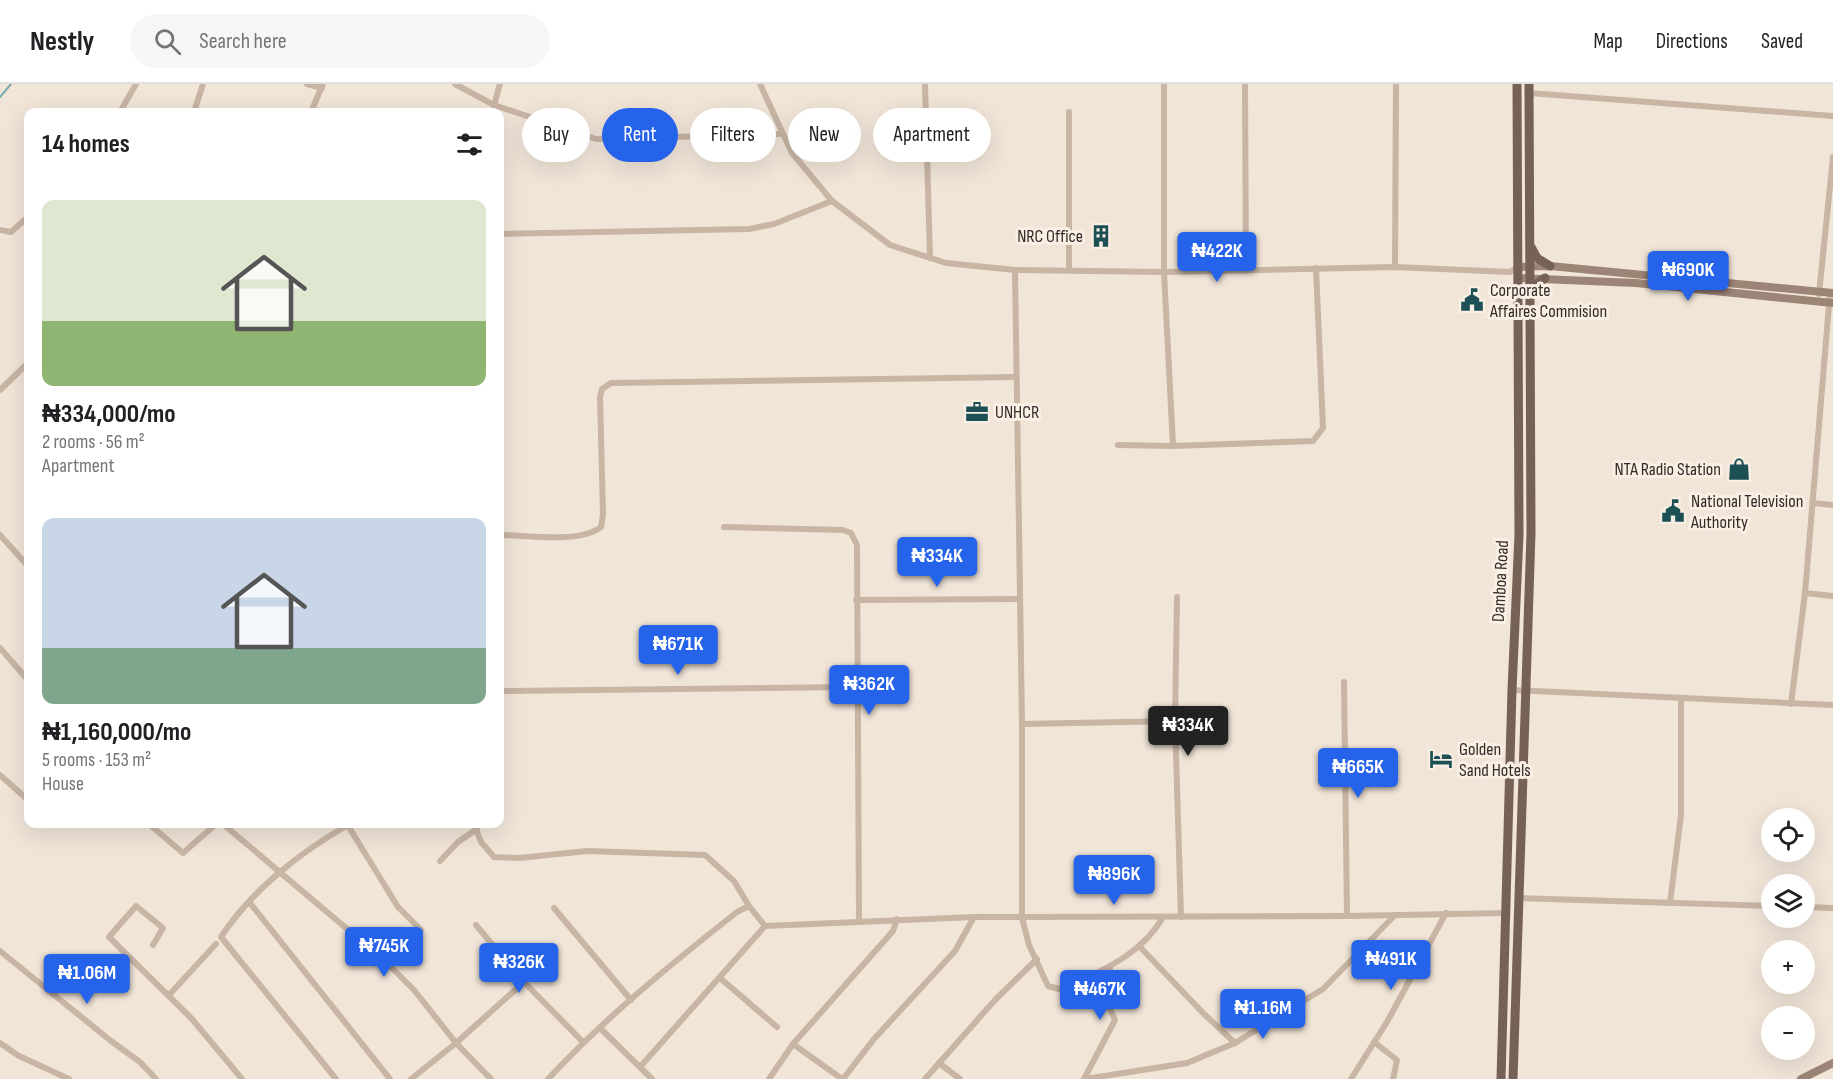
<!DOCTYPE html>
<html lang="en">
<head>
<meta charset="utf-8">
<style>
	:root { --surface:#fff; --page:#f6f6f6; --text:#202124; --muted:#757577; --line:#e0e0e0; --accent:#2563eb }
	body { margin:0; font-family:"Sofia Sans Condensed",sans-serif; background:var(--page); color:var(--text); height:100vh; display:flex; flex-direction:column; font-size:22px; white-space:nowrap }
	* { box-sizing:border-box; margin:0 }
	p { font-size:20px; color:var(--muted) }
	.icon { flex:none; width:33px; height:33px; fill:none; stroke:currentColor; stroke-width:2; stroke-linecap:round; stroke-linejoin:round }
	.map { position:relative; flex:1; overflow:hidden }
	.sheet { position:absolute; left:24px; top:24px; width:480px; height:720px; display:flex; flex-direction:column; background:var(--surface); border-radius:12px; box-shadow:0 6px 24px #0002 }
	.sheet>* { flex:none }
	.banner { position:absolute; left:522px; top:24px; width:570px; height:54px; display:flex; gap:12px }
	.tools { position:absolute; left:1761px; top:724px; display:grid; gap:12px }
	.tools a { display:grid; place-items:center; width:54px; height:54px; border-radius:50%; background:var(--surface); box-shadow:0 6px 24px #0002; font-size:30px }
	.price { position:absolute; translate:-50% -51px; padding:0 14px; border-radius:6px; background:var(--accent); color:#fff; font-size:20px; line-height:39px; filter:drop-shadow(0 2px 3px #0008) }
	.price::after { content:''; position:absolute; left:50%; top:36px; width:18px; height:14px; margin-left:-9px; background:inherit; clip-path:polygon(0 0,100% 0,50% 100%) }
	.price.active { background:#222; color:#fff }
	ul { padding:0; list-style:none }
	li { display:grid; align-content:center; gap:12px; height:318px; padding:0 18px }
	li span { display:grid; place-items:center; height:186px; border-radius:12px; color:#555 }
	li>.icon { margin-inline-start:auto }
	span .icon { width:108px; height:108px; fill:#fffc; stroke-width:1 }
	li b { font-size:26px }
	h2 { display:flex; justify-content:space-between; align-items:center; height:72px; padding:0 18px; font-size:26px }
	.tag { padding:0 21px; border-radius:27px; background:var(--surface); box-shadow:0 6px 24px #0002; font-size:21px; line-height:54px }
	.tag.active { background:var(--accent); color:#fff }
	header { display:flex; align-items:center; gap:36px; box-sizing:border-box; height:84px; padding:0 30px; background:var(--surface); border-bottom:2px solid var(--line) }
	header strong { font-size:28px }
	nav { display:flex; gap:33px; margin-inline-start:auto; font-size:21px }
	.search { width:420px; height:54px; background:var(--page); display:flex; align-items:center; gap:15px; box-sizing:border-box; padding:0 21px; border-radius:33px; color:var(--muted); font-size:22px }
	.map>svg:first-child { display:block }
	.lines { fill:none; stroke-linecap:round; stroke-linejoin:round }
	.stream { stroke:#77aaad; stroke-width:2 }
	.street { stroke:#c8b5a4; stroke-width:6 }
	.secondary { stroke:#9c8476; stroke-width:8 }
	.primary { stroke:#766157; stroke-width:9 }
	.labels { text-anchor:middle; stroke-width:6; stroke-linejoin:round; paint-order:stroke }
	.poi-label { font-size:18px; fill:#342a26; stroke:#f9efe4; text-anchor:start }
	.street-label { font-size:18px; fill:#342a26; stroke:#f9efe4 }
</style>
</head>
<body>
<header>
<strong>Nestly</strong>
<div class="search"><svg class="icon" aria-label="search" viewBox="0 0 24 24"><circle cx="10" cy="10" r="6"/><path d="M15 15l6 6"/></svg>Search here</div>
<nav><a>Map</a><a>Directions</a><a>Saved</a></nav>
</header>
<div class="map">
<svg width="1833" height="995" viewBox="0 0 1833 995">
	<rect width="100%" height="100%" fill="#f1e5d8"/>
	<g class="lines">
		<path class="stream" d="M0,13L11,0"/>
		<g class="street">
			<path d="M307,0L322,4"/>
			<path d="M455,0L494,21L596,55L781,50"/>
			<path d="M760,0L792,69L832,117L890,161L946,179L1015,186L1164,188L1395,183L1510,188L1518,183"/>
			<path d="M925,0L930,174"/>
			<path d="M1164,0V188L1173,362"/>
			<path d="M1245,0L1246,186"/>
			<path d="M1529,9L1833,32"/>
			<path d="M494,21L500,0"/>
			<path d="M120,28L136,0"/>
			<path d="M194,28L203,0"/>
			<path d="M311,28L323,0"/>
			<path d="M1069,28V185"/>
			<path d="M0,146L11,148L28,133"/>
			<path d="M500,150L749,145L774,140L832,117"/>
			<path d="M1395,183L1396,0"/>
			<path d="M1015,186L1022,640V834L1029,861L1048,902L1063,906C1100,887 1142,871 1163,833"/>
			<path d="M1819,210L1833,73"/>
			<path d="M0,306L28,279"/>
			<path d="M1118,361L1173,362L1313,357L1323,344L1316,184"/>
			<path d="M1813,419L1833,421"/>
			<path d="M724,443L843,446L851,449L857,461L859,838"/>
			<path d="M0,451L28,482"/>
			<path d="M500,451C526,451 580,460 601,443L603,431L600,313L602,305L611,299L1016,293"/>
			<path d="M1805,509L1833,512"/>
			<path d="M1177,513L1175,637L1181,833"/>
			<path d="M856,516L1018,515"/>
			<path d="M0,564L28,596"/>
			<path d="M1344,598L1347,832"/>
			<path d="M1512,606L1833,621"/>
			<path d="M500,607L856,603"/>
			<path d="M1791,620L1805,509L1830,209"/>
			<path d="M1022,640L1175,637"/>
			<path d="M0,691L28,716"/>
			<path d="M149,740L183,769L216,740"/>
			<path d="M223,740L385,877L414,906L456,959L491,995"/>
			<path d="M347,740L398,823L421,846"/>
			<path d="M474,740L481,758L494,773L519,774L587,767L705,771L734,797L749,822"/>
			<path d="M440,777L458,758L477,745"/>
			<path d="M1519,814L1772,822"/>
			<path d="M250,819L390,995"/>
			<path d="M1670,819L1681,731V614"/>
			<path d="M1804,823L1833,824"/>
			<path d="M554,824L631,916"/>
			<path d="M476,841L524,898L583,958"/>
			<path d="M153,861L163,844L136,822L109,853L192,935L242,995"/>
			<path d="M1139,862L1204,930L1235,959"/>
			<path d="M0,867L111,957L140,978L156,995"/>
			<path d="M720,894L777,943"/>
			<path d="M169,911L216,860"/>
			<path d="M600,944L652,995"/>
			<path d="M1374,958L1397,976L1393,995"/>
			<path d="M0,959L19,972L69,995"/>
			<path d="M793,960L842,995"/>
			<path d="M939,979L960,995"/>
			<path d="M640,983L765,842"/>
			<path d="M336,995L221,853C251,807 300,768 348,741"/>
			<path d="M411,995L456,959L524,898"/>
			<path d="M548,995C606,933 671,880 737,828L749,822L765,842L974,833L1347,832L1507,829"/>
			<path d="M769,995L793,960L893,847L897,835"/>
			<path d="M843,995L874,955L955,867L974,833"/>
			<path d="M925,995L995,916L1037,875"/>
			<path d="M1084,995L1115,936L1105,914L1110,883"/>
			<path d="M1085,995L1187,979L1235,959L1323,905L1395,831"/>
			<path d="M1351,995L1387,938L1446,829"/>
		</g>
		<g class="secondary">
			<path d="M1518,183L1550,182L1833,209"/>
			<path d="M1518,194L1636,199L1833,219"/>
			<path d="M1801,995L1833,979"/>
		</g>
		<g class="primary">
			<path d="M1531,163L1537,174L1550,182"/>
			<path d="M1532,211L1538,199L1545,194"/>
			<path d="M1501,995L1512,606L1519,451L1517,0"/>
			<path d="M1513,995L1531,449L1529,0"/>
		</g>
	</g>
	<defs>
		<g id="building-bare" transform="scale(1.8)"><path d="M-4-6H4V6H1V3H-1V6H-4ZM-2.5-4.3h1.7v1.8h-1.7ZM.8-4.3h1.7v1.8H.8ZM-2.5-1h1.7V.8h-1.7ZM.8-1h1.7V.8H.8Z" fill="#1c5055" stroke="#f9efe4" stroke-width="2.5" paint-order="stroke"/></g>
		<g id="civic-bare" transform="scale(1.8)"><path d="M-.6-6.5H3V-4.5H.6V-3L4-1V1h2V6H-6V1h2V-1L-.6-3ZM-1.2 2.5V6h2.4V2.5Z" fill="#1c5055" stroke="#f9efe4" stroke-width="2.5" paint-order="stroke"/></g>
		<g id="office-bare" transform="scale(1.8)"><path d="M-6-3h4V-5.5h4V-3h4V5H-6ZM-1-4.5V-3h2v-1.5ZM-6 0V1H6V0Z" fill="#1c5055" stroke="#f9efe4" stroke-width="2.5" paint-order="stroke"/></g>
		<g id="shop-bare" transform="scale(1.8)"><path d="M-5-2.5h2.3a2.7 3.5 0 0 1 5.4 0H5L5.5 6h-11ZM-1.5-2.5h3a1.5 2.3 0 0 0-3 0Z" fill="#1c5055" stroke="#f9efe4" stroke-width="2.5" paint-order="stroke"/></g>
		<g id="hotel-bare" transform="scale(1.8)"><path d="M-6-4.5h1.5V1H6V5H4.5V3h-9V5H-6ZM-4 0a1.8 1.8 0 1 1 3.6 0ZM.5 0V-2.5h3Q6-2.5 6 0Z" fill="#1c5055" stroke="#f9efe4" stroke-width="2.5" paint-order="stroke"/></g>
	</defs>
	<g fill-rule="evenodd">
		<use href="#building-bare" x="1101" y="152"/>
		<use href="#civic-bare" x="1472" y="216"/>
		<use href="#office-bare" x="977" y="328"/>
		<use href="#shop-bare" x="1739" y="385"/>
		<use href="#civic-bare" x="1673" y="427"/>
		<use href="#hotel-bare" x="1441" y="675"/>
	</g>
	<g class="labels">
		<g class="poi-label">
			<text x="1083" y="158" text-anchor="end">NRC Office</text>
			<text x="1490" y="212">Corporate<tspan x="1490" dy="21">Affaires Commision</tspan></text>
			<text x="995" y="334">UNHCR</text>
			<text x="1721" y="391" text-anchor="end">NTA Radio Station</text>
			<text x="1691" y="423">National Television<tspan x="1691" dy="21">Authority</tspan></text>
			<text x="1459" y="671">Golden<tspan x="1459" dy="21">Sand Hotels</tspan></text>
		</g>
		<g class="street-label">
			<text transform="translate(1500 497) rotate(-87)" y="6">Damboa Road</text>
		</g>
	</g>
</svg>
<div class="tools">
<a><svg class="icon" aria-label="locate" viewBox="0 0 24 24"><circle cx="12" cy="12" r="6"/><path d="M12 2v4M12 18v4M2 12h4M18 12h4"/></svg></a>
<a><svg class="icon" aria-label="layers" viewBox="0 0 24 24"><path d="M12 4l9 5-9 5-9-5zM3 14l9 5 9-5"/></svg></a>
<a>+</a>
<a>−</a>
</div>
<b class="price" style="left:1217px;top:199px">₦422K</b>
<b class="price" style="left:1688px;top:218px">₦690K</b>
<b class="price" style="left:937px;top:504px">₦334K</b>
<b class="price" style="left:678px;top:592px">₦671K</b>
<b class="price" style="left:869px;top:632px">₦362K</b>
<b class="price active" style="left:1188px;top:673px">₦334K</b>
<b class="price" style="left:1358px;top:715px">₦665K</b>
<b class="price" style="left:1114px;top:822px">₦896K</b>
<b class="price" style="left:384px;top:894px">₦745K</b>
<b class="price" style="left:1391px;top:907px">₦491K</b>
<b class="price" style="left:519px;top:910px">₦326K</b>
<b class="price" style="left:87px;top:921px">₦1.06M</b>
<b class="price" style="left:1100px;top:937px">₦467K</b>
<b class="price" style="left:1263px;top:956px">₦1.16M</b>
<div class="banner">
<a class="tag">Buy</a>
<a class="tag active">Rent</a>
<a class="tag">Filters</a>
<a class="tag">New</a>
<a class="tag">Apartment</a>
</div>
<section class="sheet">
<h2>14 homes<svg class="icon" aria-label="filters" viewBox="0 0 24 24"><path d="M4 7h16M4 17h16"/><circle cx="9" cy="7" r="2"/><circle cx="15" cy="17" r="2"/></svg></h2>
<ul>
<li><span style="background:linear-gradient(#dfe7d0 65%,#8fb573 0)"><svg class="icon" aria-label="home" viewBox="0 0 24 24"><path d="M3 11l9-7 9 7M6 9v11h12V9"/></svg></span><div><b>₦334,000/mo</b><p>2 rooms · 56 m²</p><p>Apartment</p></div></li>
<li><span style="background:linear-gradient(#c9d6e8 70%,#7fa58c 0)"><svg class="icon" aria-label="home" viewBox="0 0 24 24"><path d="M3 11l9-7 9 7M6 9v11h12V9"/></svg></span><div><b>₦1,160,000/mo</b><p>5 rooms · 153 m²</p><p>House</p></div></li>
</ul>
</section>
</div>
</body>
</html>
